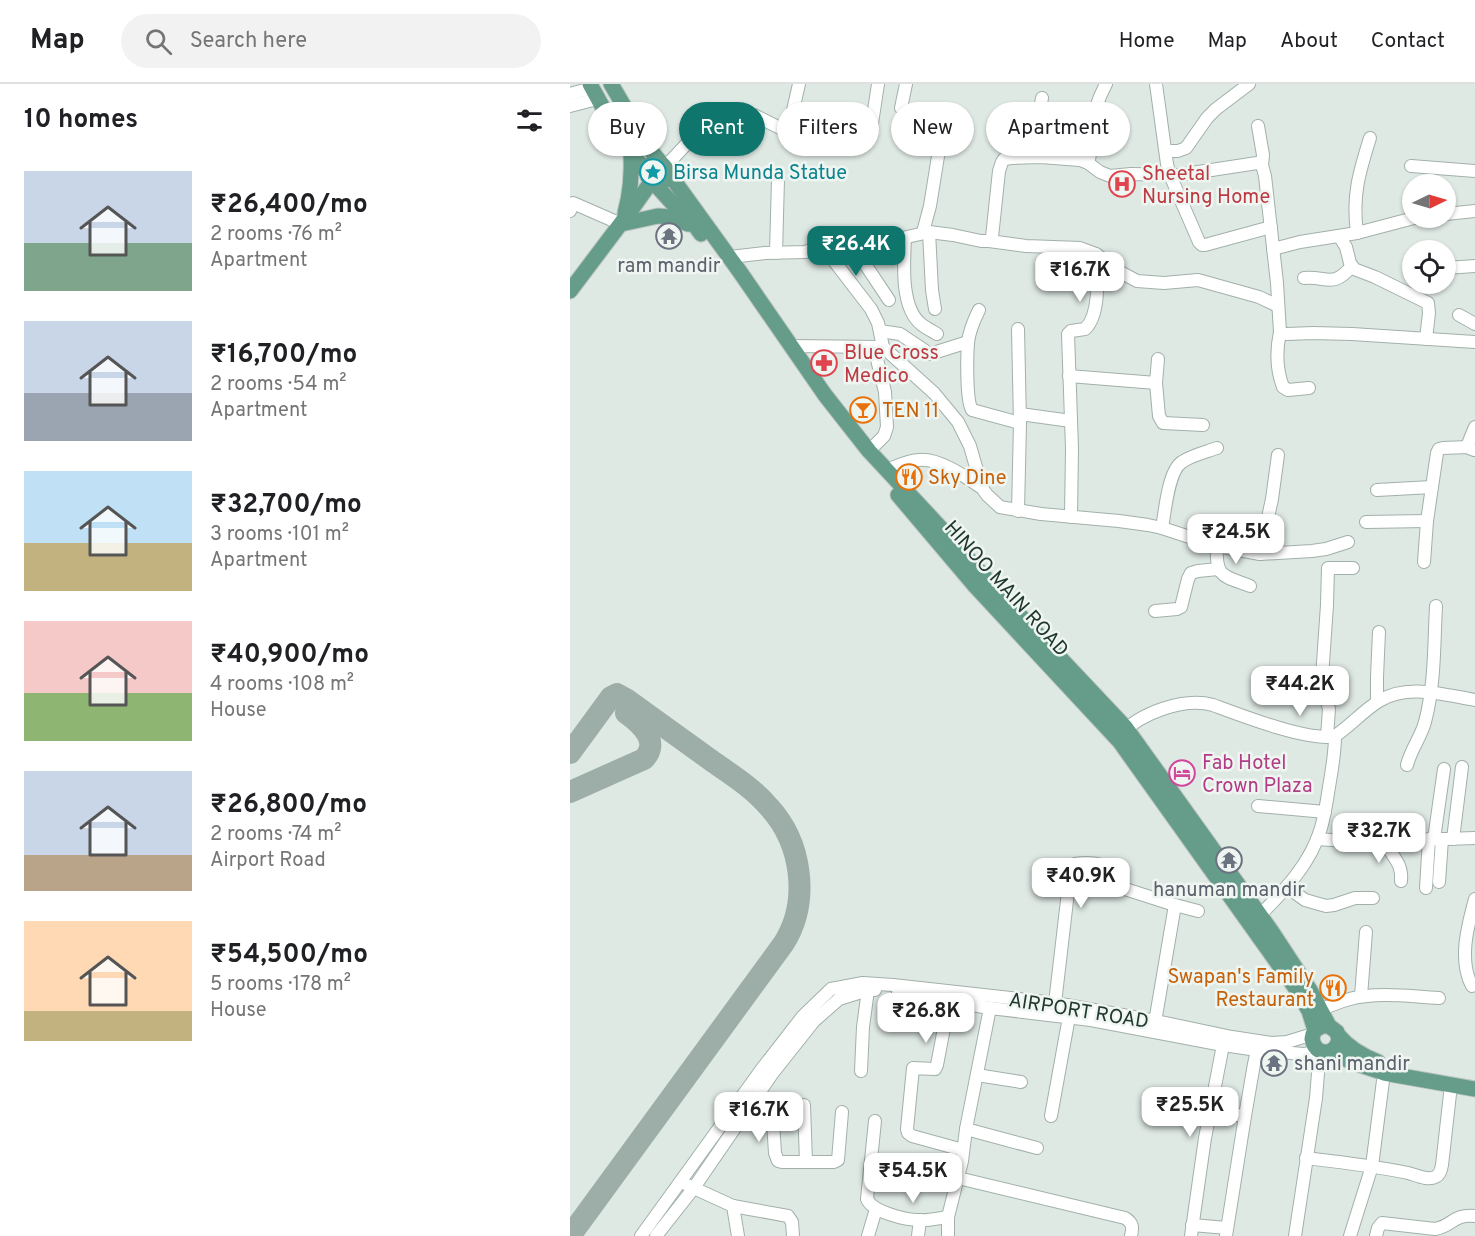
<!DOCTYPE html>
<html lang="en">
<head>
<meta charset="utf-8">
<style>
	:root { --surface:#fff; --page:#f2f2f2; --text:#202124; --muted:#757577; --line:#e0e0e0; --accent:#0f766e }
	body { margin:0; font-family:Overpass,sans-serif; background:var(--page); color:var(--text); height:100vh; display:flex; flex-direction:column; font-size:22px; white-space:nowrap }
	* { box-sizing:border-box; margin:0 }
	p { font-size:20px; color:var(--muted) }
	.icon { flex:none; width:33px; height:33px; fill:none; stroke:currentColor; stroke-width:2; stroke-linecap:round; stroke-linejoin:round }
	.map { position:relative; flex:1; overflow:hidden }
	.panel { display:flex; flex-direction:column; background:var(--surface); width:570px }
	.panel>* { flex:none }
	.banner { position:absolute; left:18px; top:18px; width:570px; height:54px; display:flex; gap:12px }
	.needle { width:39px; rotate:85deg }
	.tools { position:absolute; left:832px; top:90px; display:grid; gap:12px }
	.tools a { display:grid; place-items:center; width:54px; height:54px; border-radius:50%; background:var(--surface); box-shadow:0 2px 4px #0004; font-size:30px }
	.price { position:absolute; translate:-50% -51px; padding:0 14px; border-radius:12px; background:#fff; color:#222; font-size:20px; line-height:39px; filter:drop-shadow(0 2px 3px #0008) }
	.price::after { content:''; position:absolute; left:50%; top:36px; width:18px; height:14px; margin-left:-9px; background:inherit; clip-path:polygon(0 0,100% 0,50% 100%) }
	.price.active { background:var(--accent); color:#fff }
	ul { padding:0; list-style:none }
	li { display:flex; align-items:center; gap:18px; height:150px; padding:0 24px }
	li span { display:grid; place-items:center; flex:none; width:168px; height:120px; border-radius:0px; color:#555 }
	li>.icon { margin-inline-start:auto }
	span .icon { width:72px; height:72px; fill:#fffc; stroke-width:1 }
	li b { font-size:26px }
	h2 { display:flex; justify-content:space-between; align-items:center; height:72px; padding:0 24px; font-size:26px }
	.pill { padding:0 21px; border-radius:27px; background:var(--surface); box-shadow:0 2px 4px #0004; font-size:21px; line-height:54px }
	.pill.active { background:var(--accent); color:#fff }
	header { display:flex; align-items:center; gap:36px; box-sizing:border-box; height:84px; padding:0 30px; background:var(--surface); border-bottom:2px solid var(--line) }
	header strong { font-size:28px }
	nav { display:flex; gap:33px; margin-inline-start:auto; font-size:21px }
	.search { width:420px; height:54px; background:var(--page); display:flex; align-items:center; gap:15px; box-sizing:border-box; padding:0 21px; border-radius:33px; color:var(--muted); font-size:22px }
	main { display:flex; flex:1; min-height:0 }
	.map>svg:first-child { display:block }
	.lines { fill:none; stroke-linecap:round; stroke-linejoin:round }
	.taxiway { stroke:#9daea8; stroke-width:22 }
	.minor-casing { stroke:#a2b0aa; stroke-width:14 }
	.major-casing { stroke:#bcc3c1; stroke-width:17 }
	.minor { stroke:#fff; stroke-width:12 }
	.major { stroke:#659d8a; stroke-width:15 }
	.labels { text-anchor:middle; stroke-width:5; stroke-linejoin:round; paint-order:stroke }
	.culture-label { font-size:20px; fill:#0d838f; stroke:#eff6f2; text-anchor:start }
	.health-label { font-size:20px; fill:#be3a42; stroke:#eff6f2; text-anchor:start }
	.worship-label { font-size:20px; fill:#5b616d; stroke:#eff6f2 }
	.food-label { font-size:20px; fill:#c56008; stroke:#eff6f2; text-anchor:start }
	.street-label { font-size:20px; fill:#213830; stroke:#eff6f2 }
	.hotel-label { font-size:20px; fill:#b23c85; stroke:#eff6f2; text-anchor:start }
</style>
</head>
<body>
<header>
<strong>Map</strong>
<div class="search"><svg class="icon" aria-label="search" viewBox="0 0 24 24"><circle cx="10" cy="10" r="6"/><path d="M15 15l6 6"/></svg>Search here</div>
<nav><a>Home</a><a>Map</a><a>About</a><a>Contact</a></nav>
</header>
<main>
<section class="panel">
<h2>10 homes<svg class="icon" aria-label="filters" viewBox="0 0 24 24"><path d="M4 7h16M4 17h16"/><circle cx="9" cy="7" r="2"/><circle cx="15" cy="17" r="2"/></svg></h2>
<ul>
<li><span style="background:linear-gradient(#c9d6e8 60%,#7fa58c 0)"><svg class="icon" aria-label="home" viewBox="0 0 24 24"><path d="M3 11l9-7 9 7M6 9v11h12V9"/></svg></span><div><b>₹26,400/mo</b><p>2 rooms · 76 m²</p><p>Apartment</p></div></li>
<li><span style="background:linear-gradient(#c9d6e8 60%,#9aa5b1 0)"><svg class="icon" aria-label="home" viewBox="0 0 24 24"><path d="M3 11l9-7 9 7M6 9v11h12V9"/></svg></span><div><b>₹16,700/mo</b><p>2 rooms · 54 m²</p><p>Apartment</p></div></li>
<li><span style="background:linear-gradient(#bfe0f5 60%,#c2b280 0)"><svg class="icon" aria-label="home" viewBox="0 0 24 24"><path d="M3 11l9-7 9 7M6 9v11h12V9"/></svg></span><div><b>₹32,700/mo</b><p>3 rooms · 101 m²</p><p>Apartment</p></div></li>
<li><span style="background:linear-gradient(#f6c9c9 60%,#8fb573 0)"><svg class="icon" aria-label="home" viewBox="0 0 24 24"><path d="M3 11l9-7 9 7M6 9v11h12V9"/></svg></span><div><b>₹40,900/mo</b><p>4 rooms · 108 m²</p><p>House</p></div></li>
<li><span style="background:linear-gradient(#c9d6e8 70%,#b9a48a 0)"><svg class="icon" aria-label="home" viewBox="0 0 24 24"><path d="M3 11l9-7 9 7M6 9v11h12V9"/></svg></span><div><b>₹26,800/mo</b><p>2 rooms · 74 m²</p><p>Airport Road</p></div></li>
<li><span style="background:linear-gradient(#ffd9b3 75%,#c2b280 0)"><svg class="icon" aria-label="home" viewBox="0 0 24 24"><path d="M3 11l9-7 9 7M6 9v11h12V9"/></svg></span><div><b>₹54,500/mo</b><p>5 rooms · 178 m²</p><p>House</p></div></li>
</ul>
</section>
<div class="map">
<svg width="905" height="1152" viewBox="0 0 905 1152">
	<rect width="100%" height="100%" fill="#dfe9e4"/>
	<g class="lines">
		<g class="taxiway">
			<path d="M0,669L41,613L47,610L56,615C85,636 113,656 142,677C162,691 183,704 199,723C232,759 240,817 214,859L0,1152"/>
			<path d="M0,708L74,675C91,657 70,639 56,629"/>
		</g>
		<g class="minor-casing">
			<g id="minor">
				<path d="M586,0L597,80L600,91L629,158L632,161H635L701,143"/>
				<path d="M0,10L22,4"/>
				<path d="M0,22L27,15"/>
				<path d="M331,24L336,0"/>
				<path d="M688,42L693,71L692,81"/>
				<path d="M218,48L229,0"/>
				<path d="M596,67H608L616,64L637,34L646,25L679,0"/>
				<path d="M461,73L472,14"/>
				<path d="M518,79C522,68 520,57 521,46C523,31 529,13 536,0"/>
				<path d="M841,82L905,87"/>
				<path d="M95,83L137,38L150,32L177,30L184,31L218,48L232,52L249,54L298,48L301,46L308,0"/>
				<path d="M0,127L3,119L51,140"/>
				<path d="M876,130L905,127"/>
				<path d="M353,148L360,122L369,66"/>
				<path d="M359,148L362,206L365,225"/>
				<path d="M787,149C782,112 789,89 800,54"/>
				<path d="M769,152L776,163L780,179L784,185L805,193L858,219L859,229L856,255"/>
				<path d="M277,153L319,216"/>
				<path d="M335,154C334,178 330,223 351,240C356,244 362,247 367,250"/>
				<path d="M419,157L456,162L510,164L526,170L552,189L567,197L594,199L628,196L689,213L708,222"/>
				<path d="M251,160L301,225L308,239L313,263L364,309L388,338L400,362L412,404L417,411L430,423L471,430L549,437L578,441L592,444L647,462L690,470L742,467L756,465L778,458"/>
				<path d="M703,165L730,158L787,149L844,134"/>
				<path d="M206,169L208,95"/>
				<path d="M160,173L195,169L235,168L244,165L259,155L277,153L328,155L359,148L383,151L411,157H419L422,153L429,87L432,78L434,75L442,74L471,73L510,76L518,79L530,88L540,92L561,90L609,91L687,79L692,81L695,92L707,199L710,248L717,250L743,249L782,250L905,258"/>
				<path d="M876,184L905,182"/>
				<path d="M734,194C758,192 762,205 782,182"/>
				<path d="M409,226C404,236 399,247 398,259C397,271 396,317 402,326L450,339"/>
				<path d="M889,231L905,240"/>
				<path d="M448,245L450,339L448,427"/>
				<path d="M310,247L330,250L360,270L398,258"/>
				<path d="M710,248C706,267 706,285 713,303L718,306L739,304"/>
				<path d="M221,262L312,263"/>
				<path d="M499,292L586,299L588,275"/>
				<path d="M586,299L589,332L593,339L633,341"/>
				<path d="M450,330L501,337"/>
				<path d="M904,366L899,364L898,360L905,343"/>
				<path d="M299,367L314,352L317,343L315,308L304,263"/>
				<path d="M317,386C327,382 339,376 349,376C369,374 396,393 412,404"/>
				<path d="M807,406L862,403"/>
				<path d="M501,433L502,364L498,250L501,247L515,245C531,230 527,191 526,170"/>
				<path d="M796,438L857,437"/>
				<path d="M592,444C595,428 598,387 612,378C622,371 636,368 647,364"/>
				<path d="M647,462C645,494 654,492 680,502"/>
				<path d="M690,470L702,415L708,371"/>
				<path d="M854,478L857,437L867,369L869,365L873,364L898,363"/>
				<path d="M585,527L607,525L611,523L618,495L621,489L628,487L648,485"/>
				<path d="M807,618V593L809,548"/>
				<path d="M550,651C570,629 614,613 643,621C670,631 739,658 765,652C781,641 793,627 809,617C837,599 875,611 905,616"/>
				<path d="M757,653L759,625L753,604L752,593L757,521L758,484H783"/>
				<path d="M837,681C841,665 851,653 855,638C865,600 864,560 866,522"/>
				<path d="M688,722L755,728"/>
				<path d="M747,755L790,758L905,754"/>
				<path d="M864,755L874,685"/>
				<path d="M883,755L892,683"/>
				<path d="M815,757C821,773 833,778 831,797"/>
				<path d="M869,798L872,755"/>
				<path d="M717,803L735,816L756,822L764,821L785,814H803"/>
				<path d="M856,804L859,755"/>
				<path d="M690,831C715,806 741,779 751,744C755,730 757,716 759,703C762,686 765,669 765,652"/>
				<path d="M902,902C888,876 898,841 905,815"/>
				<path d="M328,909L420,924L521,936L653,961L687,966L733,970L752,968"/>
				<path d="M791,912L796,848"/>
				<path d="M379,918L367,981L365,985L343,984L337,1045L338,1049L342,1052L393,1066"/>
				<path d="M485,919L500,791L505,780C516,778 536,778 543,789C547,795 548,800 555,805L605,821L628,827"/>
				<path d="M752,925C767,919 781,913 797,912C821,909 845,913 869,914"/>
				<path d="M584,944L605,821"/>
				<path d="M291,987L293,943L298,906"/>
				<path d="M407,991L451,998"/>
				<path d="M189,1008L202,1022L205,1069L208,1077L212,1078H264L268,1076L272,1028"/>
				<path d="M234,1021L236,1078"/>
				<path d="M640,1027L675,1032"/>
				<path d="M481,1032L499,933"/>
				<path d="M305,1037L297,1115C302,1128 336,1136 349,1136C358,1137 369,1134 378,1133"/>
				<path d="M396,1045L467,1064"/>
				<path d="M736,1074C770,1078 805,1082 838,1089C846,1091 858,1097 865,1093C870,1091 871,1086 872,1081L881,1001"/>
				<path d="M388,1094L555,1134C563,1139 563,1143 561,1152"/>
				<path d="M117,1101L163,1122L168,1152"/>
				<path d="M163,1122L218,1132L222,1138L223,1152"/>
				<path d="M622,1141L657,1144"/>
				<path d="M71,1152L191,986L233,932L261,905L293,899L323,901L485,919L586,937L662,953L702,959L717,958L743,950"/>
				<path d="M86,1152L123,1105L202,990L244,937L269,915L298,906H305"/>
				<path d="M298,1152L306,1125"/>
				<path d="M348,1152L350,1136"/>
				<path d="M378,1152V1133L392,1077L396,1045L420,924"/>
				<path d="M621,1152L635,1054L653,961"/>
				<path d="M656,1152L675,1032L684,980L687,966"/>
				<path d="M725,1152L746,1014L748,989V969"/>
				<path d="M780,1152L802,1082L814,989"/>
				<path d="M806,1152L808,1144L812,1139L865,1145C883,1142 882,1130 905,1132"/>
			</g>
		</g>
		<g class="major-casing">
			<g id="major">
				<path d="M20,0C36,31 55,60 76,88"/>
				<path d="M41,0L78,63L91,79"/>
				<path d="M97,87L94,97L89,99L81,98C68,81 90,69 97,87L170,188L255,311L299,367L369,442L428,508L556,644L702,848L740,906L759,942L767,948L769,956L766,963L760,968H752L747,965L744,961L742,955L743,950L745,946L752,942H759"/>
				<path d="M84,99L104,121L126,143L131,150"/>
				<path d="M55,129C61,108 62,88 61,67"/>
				<path d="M51,140L88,132L101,133L118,140"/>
				<path d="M0,207L64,122L81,98"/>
				<path d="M328,411L405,502L550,658L724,902L739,927L745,946"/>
				<path d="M769,952C779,964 793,972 808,978"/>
				<path d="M760,968L784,979L814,989L905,1005"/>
			</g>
		</g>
		<use href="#minor" class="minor"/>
		<use href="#major" class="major"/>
	</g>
	<defs>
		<g id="sight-ring" transform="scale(1.35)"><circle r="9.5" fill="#eff6f2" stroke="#0f9aa8" stroke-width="1.5"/><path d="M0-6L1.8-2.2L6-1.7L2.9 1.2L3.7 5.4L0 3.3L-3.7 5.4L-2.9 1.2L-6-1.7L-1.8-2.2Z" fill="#0f9aa8"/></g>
		<g id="hospital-ring" transform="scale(1.35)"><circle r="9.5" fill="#eff6f2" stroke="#e0444e" stroke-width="1.5"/><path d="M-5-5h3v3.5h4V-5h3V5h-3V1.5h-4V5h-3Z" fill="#e0444e"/></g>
		<g id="temple-ring" transform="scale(1.35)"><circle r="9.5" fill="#eff6f2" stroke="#6b7280" stroke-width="1.5"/><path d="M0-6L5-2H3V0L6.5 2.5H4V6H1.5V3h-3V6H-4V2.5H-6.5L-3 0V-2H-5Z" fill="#6b7280"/></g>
		<g id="pharmacy-ring" transform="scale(1.35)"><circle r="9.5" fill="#eff6f2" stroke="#e0444e" stroke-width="1.5"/><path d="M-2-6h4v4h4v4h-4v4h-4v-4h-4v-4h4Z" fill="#e0444e"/></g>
		<g id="bar-ring" transform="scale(1.35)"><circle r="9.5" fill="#eff6f2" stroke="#e8710a" stroke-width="1.5"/><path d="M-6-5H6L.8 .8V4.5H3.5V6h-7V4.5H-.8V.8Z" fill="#e8710a"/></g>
		<g id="restaurant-ring" transform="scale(1.35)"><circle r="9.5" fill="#eff6f2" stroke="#e8710a" stroke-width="1.5"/><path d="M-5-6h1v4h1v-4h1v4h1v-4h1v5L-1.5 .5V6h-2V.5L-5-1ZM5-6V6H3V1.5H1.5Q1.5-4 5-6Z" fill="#e8710a"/></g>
		<g id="hotel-ring" transform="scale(1.35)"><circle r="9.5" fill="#eff6f2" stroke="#d1479c" stroke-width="1.5"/><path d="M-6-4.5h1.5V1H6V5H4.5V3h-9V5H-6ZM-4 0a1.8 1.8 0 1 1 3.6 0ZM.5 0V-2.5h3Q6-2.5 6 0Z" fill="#d1479c"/></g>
	</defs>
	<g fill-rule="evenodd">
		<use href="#sight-ring" x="83" y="88"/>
		<use href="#hospital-ring" x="552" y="100"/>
		<use href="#temple-ring" x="99" y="152"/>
		<use href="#pharmacy-ring" x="254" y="279"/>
		<use href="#bar-ring" x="293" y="326"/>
		<use href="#restaurant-ring" x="339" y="393"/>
		<use href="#hotel-ring" x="612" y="689"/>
		<use href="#temple-ring" x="659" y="776"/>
		<use href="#restaurant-ring" x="763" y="904"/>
		<use href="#temple-ring" x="704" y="979"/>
	</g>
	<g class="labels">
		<g class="culture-label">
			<text x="103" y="95">Birsa Munda Statue</text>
		</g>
		<g class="health-label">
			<text x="572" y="96">Sheetal<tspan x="572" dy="23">Nursing Home</tspan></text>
			<text x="274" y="275">Blue Cross<tspan x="274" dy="23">Medico</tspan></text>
		</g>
		<g class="worship-label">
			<text x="99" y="188">ram mandir</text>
			<text x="659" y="812">hanuman mandir</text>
			<text x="724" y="986" text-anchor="start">shani mandir</text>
		</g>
		<g class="food-label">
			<text x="312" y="333">TEN 11</text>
			<text x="358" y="400">Sky Dine</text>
			<text x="744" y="899" text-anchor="end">Swapan's Family<tspan x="744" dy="23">Restaurant</tspan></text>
		</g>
		<g class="street-label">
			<text transform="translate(437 504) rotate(48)" y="7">HINOO MAIN ROAD</text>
			<text transform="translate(509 926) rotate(9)" y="7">AIRPORT ROAD</text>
		</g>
		<g class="hotel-label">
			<text x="632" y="685">Fab Hotel<tspan x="632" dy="23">Crown Plaza</tspan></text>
		</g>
	</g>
</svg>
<div class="tools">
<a><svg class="needle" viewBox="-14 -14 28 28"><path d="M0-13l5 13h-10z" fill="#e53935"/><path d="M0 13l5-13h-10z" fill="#757577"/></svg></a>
<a><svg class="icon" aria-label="locate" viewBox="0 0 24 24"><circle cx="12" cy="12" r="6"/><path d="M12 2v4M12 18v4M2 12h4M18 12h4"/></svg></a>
</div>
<b class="price active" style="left:286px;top:193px">₹26.4K</b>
<b class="price" style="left:510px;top:219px">₹16.7K</b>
<b class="price" style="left:666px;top:481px">₹24.5K</b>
<b class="price" style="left:730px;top:633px">₹44.2K</b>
<b class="price" style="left:809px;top:780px">₹32.7K</b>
<b class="price" style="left:511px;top:825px">₹40.9K</b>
<b class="price" style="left:356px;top:960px">₹26.8K</b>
<b class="price" style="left:620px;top:1054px">₹25.5K</b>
<b class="price" style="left:189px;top:1059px">₹16.7K</b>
<b class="price" style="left:343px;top:1120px">₹54.5K</b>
<div class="banner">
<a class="pill">Buy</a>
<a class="pill active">Rent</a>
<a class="pill">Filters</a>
<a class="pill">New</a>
<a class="pill">Apartment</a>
</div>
</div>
</main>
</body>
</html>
